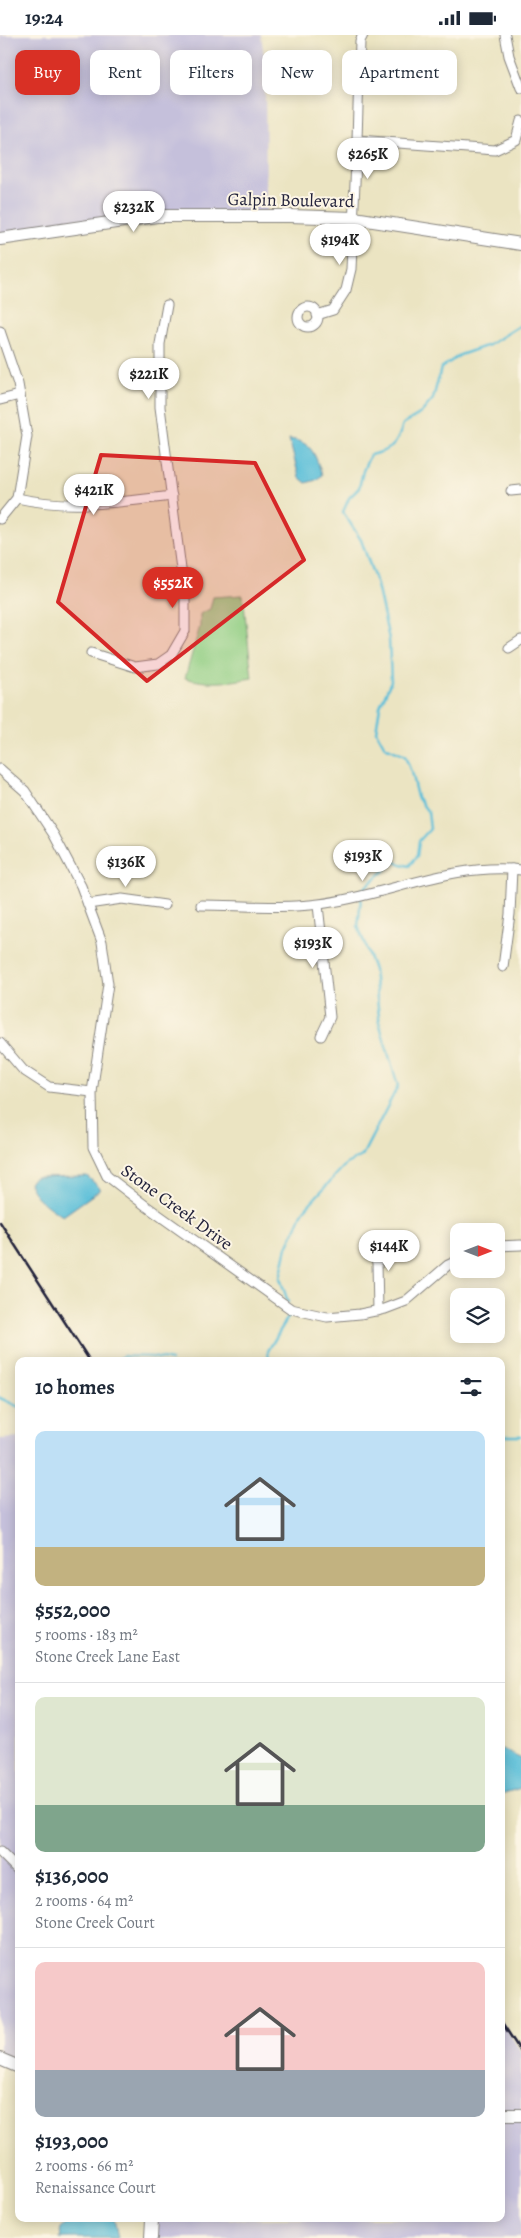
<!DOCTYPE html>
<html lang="en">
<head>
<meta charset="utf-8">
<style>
	:root { --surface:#fff; --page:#f2f2f3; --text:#1f2937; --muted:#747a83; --line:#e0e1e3; --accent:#d93025 }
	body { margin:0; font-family:Alegreya,serif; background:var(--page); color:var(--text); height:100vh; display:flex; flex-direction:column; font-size:19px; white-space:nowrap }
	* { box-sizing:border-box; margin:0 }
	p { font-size:16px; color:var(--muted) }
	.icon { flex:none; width:28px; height:28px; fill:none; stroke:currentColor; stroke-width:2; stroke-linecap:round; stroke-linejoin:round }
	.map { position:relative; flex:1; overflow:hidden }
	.sheet { position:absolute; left:15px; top:1322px; width:490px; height:865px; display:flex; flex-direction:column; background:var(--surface); border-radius:10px; box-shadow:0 2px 12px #0003 }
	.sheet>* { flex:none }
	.top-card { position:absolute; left:15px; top:15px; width:491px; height:45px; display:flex; gap:10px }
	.needle { width:32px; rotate:90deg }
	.buttons { position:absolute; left:450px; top:1188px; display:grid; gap:10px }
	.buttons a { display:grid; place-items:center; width:55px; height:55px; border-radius:10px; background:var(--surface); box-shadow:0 2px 12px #0003; font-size:25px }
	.price { position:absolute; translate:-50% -42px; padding:0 11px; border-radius:18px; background:#fff; color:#222; font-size:16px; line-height:32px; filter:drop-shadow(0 1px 2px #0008) }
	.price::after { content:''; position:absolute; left:50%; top:30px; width:15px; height:11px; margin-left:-8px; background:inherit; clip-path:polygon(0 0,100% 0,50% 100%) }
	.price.active { background:var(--accent); color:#fff }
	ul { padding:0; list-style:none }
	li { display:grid; align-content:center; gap:10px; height:265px; padding:0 20px }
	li+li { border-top:1px solid var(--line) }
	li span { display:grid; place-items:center; height:155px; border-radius:10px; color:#555 }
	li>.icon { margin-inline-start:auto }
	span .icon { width:90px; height:90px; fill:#fffc; stroke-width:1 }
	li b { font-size:21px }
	h2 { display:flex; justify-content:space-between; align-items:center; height:60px; padding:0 20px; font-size:21px }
	.tag { padding:0 18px; border-radius:10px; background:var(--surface); box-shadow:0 2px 12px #0003; font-size:18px; line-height:45px }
	.tag.active { background:var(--accent); color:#fff }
	.status { display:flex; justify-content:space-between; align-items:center; height:35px; padding:0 25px; background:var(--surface); direction:ltr }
	.status svg { height:14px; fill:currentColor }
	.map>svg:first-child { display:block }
	.industrial { fill:#c5c0db }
	.green { fill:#91ce83; stroke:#5a785f }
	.water { fill:#5bbfd9; stroke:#3e708a }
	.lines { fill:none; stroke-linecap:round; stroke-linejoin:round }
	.stream { stroke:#5bbfd9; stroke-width:2.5 }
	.street-casing { stroke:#86837e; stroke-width:11 }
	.secondary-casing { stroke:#86837e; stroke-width:14 }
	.street { stroke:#fff; stroke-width:9 }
	.secondary { stroke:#fff; stroke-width:12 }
	.rail { stroke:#22223b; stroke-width:2.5 }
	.marked { fill:#d62828; fill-opacity:0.2; stroke:#d62828; stroke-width:4; stroke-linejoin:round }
	.labels { text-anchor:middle; stroke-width:4; stroke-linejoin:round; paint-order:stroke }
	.street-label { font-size:18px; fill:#22223b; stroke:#fcf5e5 }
</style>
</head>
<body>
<div class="status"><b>19:24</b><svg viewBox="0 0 49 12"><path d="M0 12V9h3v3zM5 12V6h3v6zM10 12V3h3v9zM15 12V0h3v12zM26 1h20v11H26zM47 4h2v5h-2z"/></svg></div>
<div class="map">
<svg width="521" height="2203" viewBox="0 0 521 2203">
	<rect width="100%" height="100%" fill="#fcf5e5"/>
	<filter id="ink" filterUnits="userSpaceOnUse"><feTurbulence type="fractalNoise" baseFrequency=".02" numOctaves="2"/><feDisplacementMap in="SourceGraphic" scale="10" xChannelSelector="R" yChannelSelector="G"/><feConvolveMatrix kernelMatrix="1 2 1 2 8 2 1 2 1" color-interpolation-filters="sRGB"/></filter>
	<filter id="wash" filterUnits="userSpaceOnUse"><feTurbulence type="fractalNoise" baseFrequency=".0096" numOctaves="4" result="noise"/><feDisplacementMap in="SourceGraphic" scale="20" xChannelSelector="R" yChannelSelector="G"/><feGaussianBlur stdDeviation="1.12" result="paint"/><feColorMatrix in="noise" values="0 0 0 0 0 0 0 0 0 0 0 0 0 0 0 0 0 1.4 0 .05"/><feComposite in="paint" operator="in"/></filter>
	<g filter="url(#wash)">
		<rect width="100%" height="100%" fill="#ebe4c2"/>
		<g class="industrial">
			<path d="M0,0H261L265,27L266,181H156L0,204Z"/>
			<path d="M19,1403V2032L0,2024V1404Z"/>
			<path d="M501,1986L521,2017V2203H151L152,2184H501Z"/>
		</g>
		<path class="green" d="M243,560L252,643C229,647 208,650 185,643L200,591V579L210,574L213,562Z"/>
		<g class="water">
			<path d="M289,404C313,407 315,420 322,440L316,445L306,448L299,442Z"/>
			<path d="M87,1141L101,1154L63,1181C50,1174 32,1161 29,1147L35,1142Z"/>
			<path d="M501,1713L521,1724V1753L501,1759Z"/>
			<path d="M71,2184H114L118,2203H59L61,2193Z"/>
		</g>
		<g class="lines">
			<g class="stream">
				<path d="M361,859L362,855L394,827L409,831L417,821L419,806L430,794L428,777L417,762L411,737L405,721L385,712L376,696L380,671L391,646L389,604L377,550L361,505L343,477L349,463L359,453L363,436L370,420C392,415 397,411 403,389L421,378L433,364L441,333L460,320L489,310L521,290"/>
				<path d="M288,1267L280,1243L287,1212L304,1175L346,1129L362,1121L398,1051L380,991L374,935L358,891L361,864"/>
				<path d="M116,1326L123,1321L152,1322L171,1326"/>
				<path d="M269,1326L268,1316L291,1277"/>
				<path d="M0,1363L19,1372"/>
				<path d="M501,1401H521"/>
			</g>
		</g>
	</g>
	<g filter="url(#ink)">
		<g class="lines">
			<g class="street-casing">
				<g id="street">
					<path d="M363,0L360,6L357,105L495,115L516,105L521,86"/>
					<path d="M505,0L509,21L521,53"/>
					<circle cx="308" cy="282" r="10"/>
					<path d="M317,280L333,275L346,255L351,234L357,105"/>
					<path d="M0,296L18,349L27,401L17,463L0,484"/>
					<path d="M0,365L20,360"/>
					<path d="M511,456L521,455"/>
					<path d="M17,463C69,475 120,467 172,461"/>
					<path d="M509,613L521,605"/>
					<path d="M91,618L135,632L158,629L171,620L185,596V565L160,372V309L167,270"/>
					<path d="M0,734L25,756L54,800L81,851L102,907L108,949L92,1057L93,1112L107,1141L146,1171L291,1274L327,1282L360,1279L385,1274L406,1266L448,1230L459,1225"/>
					<path d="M88,869L122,864L165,870"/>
					<path d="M201,870C239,870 282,874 319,869C386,861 452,827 521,835"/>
					<path d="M318,870L330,982L321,1001"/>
					<path d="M503,932L510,879L512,834"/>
					<path d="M0,1008L23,1035L49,1052L92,1057"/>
					<path d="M366,1208L377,1227L378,1276"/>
					<path d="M496,1211L521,1210"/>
					<path d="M0,1817L19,1836"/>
				</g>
			</g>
			<g class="secondary-casing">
				<g id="secondary">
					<path d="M0,204L157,181H289L354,183L521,209"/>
					<path d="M0,2024L19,2032"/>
					<path d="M501,2080H521"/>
					<path d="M151,2203L152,2184"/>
				</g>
			</g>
			<use href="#street" class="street"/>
			<use href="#secondary" class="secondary"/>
			<g class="rail">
				<path d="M0,1187L90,1326"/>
				<path d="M501,1986L521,2017"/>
			</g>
		</g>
	</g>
	<path class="marked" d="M101,420L255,428L304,525L147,646L58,567Z"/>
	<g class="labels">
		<g class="street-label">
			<text transform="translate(291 165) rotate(1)" y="6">Galpin Boulevard</text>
			<text transform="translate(177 1172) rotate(36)" y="6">Stone Creek Drive</text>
		</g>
	</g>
</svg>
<div class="buttons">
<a><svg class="needle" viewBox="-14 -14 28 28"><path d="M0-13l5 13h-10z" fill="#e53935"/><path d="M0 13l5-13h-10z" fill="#747a83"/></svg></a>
<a><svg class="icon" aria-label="layers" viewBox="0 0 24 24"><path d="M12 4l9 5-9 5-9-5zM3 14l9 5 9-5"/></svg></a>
</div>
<b class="price" style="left:368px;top:145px">$265K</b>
<b class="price" style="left:134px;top:198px">$232K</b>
<b class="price" style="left:340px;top:231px">$194K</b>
<b class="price" style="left:149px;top:365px">$221K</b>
<b class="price" style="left:94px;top:481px">$421K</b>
<b class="price active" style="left:173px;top:574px">$552K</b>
<b class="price" style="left:363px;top:847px">$193K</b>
<b class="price" style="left:126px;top:853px">$136K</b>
<b class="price" style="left:313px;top:934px">$193K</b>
<b class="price" style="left:389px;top:1237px">$144K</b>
<div class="top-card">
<a class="tag active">Buy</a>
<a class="tag">Rent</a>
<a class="tag">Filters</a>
<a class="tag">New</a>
<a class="tag">Apartment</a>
</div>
<section class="sheet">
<h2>10 homes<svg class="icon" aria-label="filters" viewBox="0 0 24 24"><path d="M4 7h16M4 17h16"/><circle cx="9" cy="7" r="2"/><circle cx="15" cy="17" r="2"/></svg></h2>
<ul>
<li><span style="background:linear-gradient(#bfe0f5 75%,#c2b280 0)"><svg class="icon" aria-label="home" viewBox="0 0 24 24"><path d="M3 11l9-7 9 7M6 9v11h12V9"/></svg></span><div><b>$552,000</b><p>5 rooms · 183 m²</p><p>Stone Creek Lane East</p></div></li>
<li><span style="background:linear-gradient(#dfe7d0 70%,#7fa58c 0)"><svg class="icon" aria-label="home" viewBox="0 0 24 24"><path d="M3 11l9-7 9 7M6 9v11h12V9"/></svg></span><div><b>$136,000</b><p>2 rooms · 64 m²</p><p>Stone Creek Court</p></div></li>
<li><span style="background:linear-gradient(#f6c9c9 70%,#9aa5b1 0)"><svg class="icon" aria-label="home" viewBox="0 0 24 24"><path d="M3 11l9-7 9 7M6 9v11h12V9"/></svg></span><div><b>$193,000</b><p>2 rooms · 66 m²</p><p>Renaissance Court</p></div></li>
</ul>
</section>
</div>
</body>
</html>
